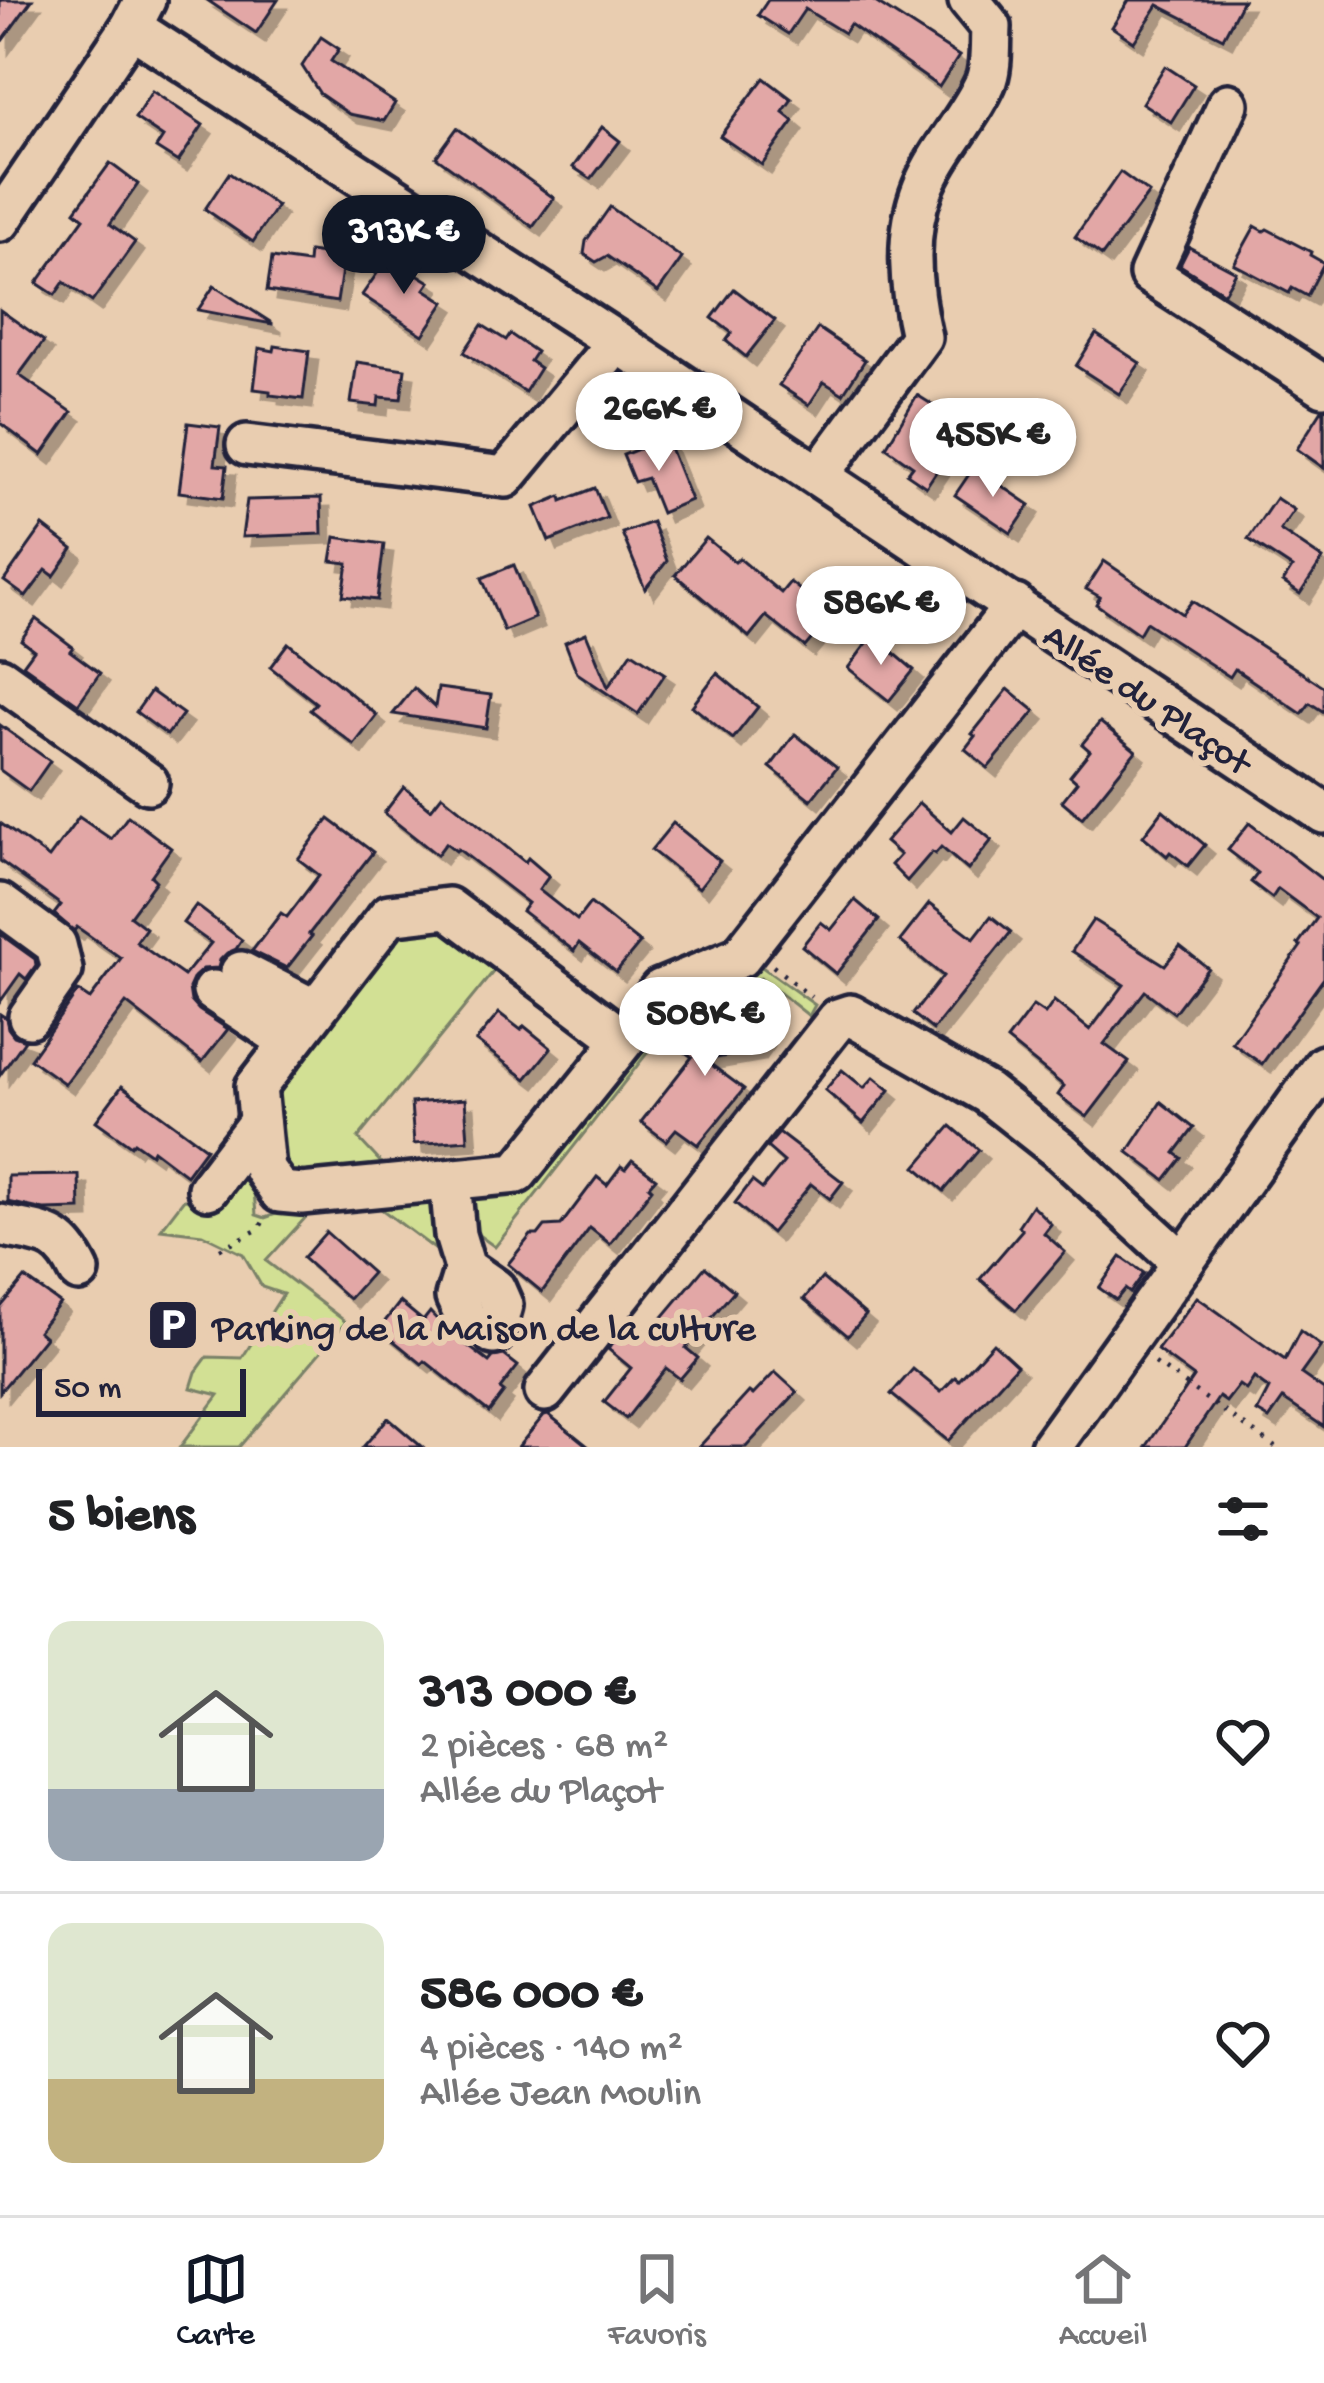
<!DOCTYPE html>
<html lang="fr">
<head>
<meta charset="utf-8">
<style>
	:root { --surface:#fff; --page:#f2f2f2; --text:#202124; --muted:#757577; --line:#e0e0e0; --accent:#111827 }
	body { margin:0; font-family:"Gochi Hand",sans-serif; background:var(--page); color:var(--text); height:100vh; display:flex; flex-direction:column; font-size:45px; white-space:nowrap }
	* { box-sizing:border-box; margin:0 }
	p { font-size:39px; color:var(--muted) }
	.icon { flex:none; width:66px; height:66px; fill:none; stroke:currentColor; stroke-width:2; stroke-linecap:round; stroke-linejoin:round }
	.map { position:relative; height:1447px; overflow:hidden }
	.details { display:flex; flex-direction:column; background:var(--surface); flex:1 }
	.details>* { flex:none }
	.scale { position:absolute; left:36px; bottom:30px; width:210px; box-sizing:border-box; padding-left:12px; border:6px solid #22223b; border-top:0; font-size:33px; line-height:42px; white-space:nowrap; color:#22223b; -webkit-text-stroke:9px #e9cdb0; paint-order:stroke }
	.price { position:absolute; translate:-50% -102px; padding:0 27px; border-radius:42px; background:#fff; color:#222; font-size:39px; line-height:78px; filter:drop-shadow(0 3px 6px #0008) }
	.price::after { content:''; position:absolute; left:50%; top:72px; width:36px; height:27px; margin-left:-18px; background:inherit; clip-path:polygon(0 0,100% 0,50% 100%) }
	.price.active { background:var(--accent); color:#fff }
	ul { padding:0; list-style:none }
	li { display:flex; align-items:center; gap:36px; height:300px; padding:0 48px }
	li+li { border-top:3px solid var(--line) }
	li span { display:grid; place-items:center; flex:none; width:336px; height:240px; border-radius:24px; color:#555 }
	li>.icon { margin-inline-start:auto }
	span .icon { width:144px; height:144px; fill:#fffc; stroke-width:1 }
	li b { font-size:51px }
	h2 { display:flex; justify-content:space-between; align-items:center; height:144px; padding:0 48px; font-size:51px }
	.dock { display:flex; justify-content:space-around; align-items:center; height:168px; border-top:3px solid var(--line); background:var(--surface); font-size:33px; color:var(--muted) }
	.dock a { display:grid; justify-items:center; gap:6px }
	.dock .active { color:var(--accent) }
	.map>svg:first-child { display:block }
	.green { fill:#d2e094; stroke:#7a8168; stroke-width:3 }
	.building { fill:#e2a7a6; stroke:#22223b; stroke-width:3; filter:url(#shadow) }
	.lines { fill:none; stroke-linecap:round; stroke-linejoin:round }
	.minor-casing { stroke:#22223b; stroke-width:48 }
	.path { stroke:#22223b; stroke-width:4.5; stroke-dasharray:3 9; stroke-linecap:butt }
	.minor { stroke:#e9cdb0; stroke-width:39 }
	.labels { text-anchor:middle; stroke-width:12; stroke-linejoin:round; paint-order:stroke }
	.street-label { font-size:39px; fill:#22223b; stroke:#e9cdb0 }
	.poi-label { font-size:39px; fill:#22223b; stroke:#e9cdb0; text-anchor:start }
</style>
</head>
<body>
<div class="map">
<svg width="1324" height="1447" viewBox="0 0 1324 1447">
	<defs>
		<filter id="shadow"><feDropShadow dx="9" dy="9" stdDeviation="0" flood-color="#0004"/></filter>
	</defs>
	<rect width="100%" height="100%" fill="#e9cdb0"/>
	<filter id="ink" filterUnits="userSpaceOnUse"><feTurbulence type="fractalNoise" baseFrequency=".00833" numOctaves="2"/><feDisplacementMap in="SourceGraphic" scale="24" xChannelSelector="R" yChannelSelector="G"/><feConvolveMatrix kernelMatrix="1 2 1 2 8 2 1 2 1" color-interpolation-filters="sRGB"/></filter>
	<g filter="url(#ink)">
		<g class="green">
			<path d="M446,922L502,961L358,1138L385,1167L302,1179L274,1155L270,1088L396,926Z"/>
			<path d="M755,962L815,1005L809,1016L761,978L688,1001L495,1247L462,1223L464,1202L671,998Z"/>
			<path d="M251,1157L256,1215L265,1218L293,1208L318,1204L266,1261L346,1322L239,1447H180L219,1395L191,1388L196,1372L207,1357L242,1358L283,1294L262,1287L243,1254L202,1234L161,1229L184,1199L210,1201Z"/>
			<path d="M439,1194L443,1243L440,1253L369,1200Z"/>
		</g>
		<g class="building">
			<path d="M0,0H32L0,44Z"/>
			<path d="M207,0H278L256,33Z"/>
			<path d="M768,0H872L959,56L939,87L850,24L844,33L805,9L788,34L758,15Z"/>
			<path d="M1129,0H1243L1223,38L1158,5L1134,42L1112,27Z"/>
			<path d="M321,37L339,49L331,61L395,103L384,121L349,114L320,94L302,66Z"/>
			<path d="M1165,66L1194,85L1171,122L1142,103Z"/>
			<path d="M764,78L792,99L783,112L794,121L762,165L720,136Z"/>
			<path d="M152,91L203,125L178,162L156,148L163,137L135,118Z"/>
			<path d="M602,127L620,141L591,179L573,167Z"/>
			<path d="M457,128L554,198L533,227L436,157Z"/>
			<path d="M110,163L138,184L110,224L135,242L92,302L64,282L55,295L37,283L84,218L75,211Z"/>
			<path d="M1120,172L1149,193L1102,256L1075,237Z"/>
			<path d="M229,173L277,206L253,242L205,209Z"/>
			<path d="M610,207L682,258L658,292L607,256L596,262L584,254L586,241Z"/>
			<path d="M1255,226L1264,231L1267,229L1311,252L1310,255L1324,263L1307,296L1292,288L1289,293L1234,264Z"/>
			<path d="M1189,247L1236,272L1224,293L1180,265Z"/>
			<path d="M309,252L344,257L337,302L267,291L272,258L308,263Z"/>
			<path d="M385,262L405,275L409,269L430,282L425,289L445,302L423,335L362,295Z"/>
			<path d="M214,286L272,323V324L198,310Z"/>
			<path d="M734,289L775,320L746,357L726,341L732,333L712,318Z"/>
			<path d="M0,310L44,341L19,375L72,412L42,455L0,423Z"/>
			<path d="M482,325L506,340L510,334L536,352L530,361L540,368L525,392L464,352Z"/>
			<path d="M818,328L865,360L843,394L824,382L809,405L779,385Z"/>
			<path d="M1096,334L1140,363L1119,394L1076,366Z"/>
			<path d="M275,346L309,351L303,399L270,395V391L254,389L259,348L274,351Z"/>
			<path d="M357,362L405,369L401,399L379,397L378,406L351,403Z"/>
			<path d="M917,395L952,417L928,453L942,463L926,487L907,474L913,466L886,447Z"/>
			<path d="M1322,410H1324V468L1297,449Z"/>
			<path d="M188,423L220,427L215,465L227,466L223,498L179,492Z"/>
			<path d="M666,438L691,500L661,513L647,478L634,482L623,455Z"/>
			<path d="M974,467L1030,505L1011,533L955,495Z"/>
			<path d="M595,488L607,518L549,541L535,507L561,496L562,501Z"/>
			<path d="M321,498L322,534L242,537L247,500Z"/>
			<path d="M1276,498L1294,510L1280,530L1323,559L1300,594L1283,582L1292,568L1248,539Z"/>
			<path d="M652,522L667,561L645,589L622,533Z"/>
			<path d="M43,526L73,549L54,576L46,570L26,597L4,581Z"/>
			<path d="M335,537L384,544L377,600L343,596L348,563L331,561Z"/>
			<path d="M706,538L735,562L739,558L781,593L790,582L832,615L805,647L766,616L749,637L675,575Z"/>
			<path d="M1104,561L1182,614L1192,601L1324,687V712L1310,703L1302,714L1235,669L1230,677L1146,622L1139,634L1096,604L1100,597L1086,589Z"/>
			<path d="M514,565L535,618L504,631L482,578Z"/>
			<path d="M36,619L73,647L70,651L100,673L78,704L23,665L34,650L21,640Z"/>
			<path d="M586,633L608,687L632,652L665,674L638,714L577,673L565,642Z"/>
			<path d="M873,635L914,670L889,701L848,668Z"/>
			<path d="M288,643L377,715L354,745L310,710L316,703L270,667Z"/>
			<path d="M717,673L758,707L733,739L692,706Z"/>
			<path d="M414,688L435,707L438,688L491,695L486,728L393,714Z"/>
			<path d="M1008,689L1035,711L988,768L965,749L975,736L972,734Z"/>
			<path d="M151,691L183,714L167,735L136,712Z"/>
			<path d="M1100,722L1136,751L1082,818L1062,801L1077,782L1070,776L1090,751L1082,744Z"/>
			<path d="M0,725L50,761L29,791L0,770Z"/>
			<path d="M795,734L837,767L811,800L770,767Z"/>
			<path d="M404,787L431,809L442,795L525,862L528,858L549,876L539,890L577,920L590,903L640,943L616,972L579,943L574,951L522,911L528,903L458,849L456,851L446,843L437,855L384,813Z"/>
			<path d="M919,803L952,832L964,817L992,840L968,870L941,847L935,854L932,852L907,881L891,865L900,855L885,842Z"/>
			<path d="M1163,810L1205,845L1188,866L1170,852L1167,856L1143,836Z"/>
			<path d="M128,816L171,848L151,876L156,881L130,916L146,928L136,942L184,976L211,943L183,923L196,905L242,940L236,949L227,953L220,960L218,968L203,969L194,977L189,988L191,1001L199,1010L228,1029L202,1062L126,1003L65,1084L30,1059L78,991L90,999L121,958L77,927L74,931L54,914L61,905L0,861V823L49,858L79,817L111,839Z"/>
			<path d="M329,819L373,852L309,934L312,936L287,968L252,951L281,913L287,917L319,875L298,859Z"/>
			<path d="M673,823L720,861L699,888L651,850Z"/>
			<path d="M1249,823L1324,881V978L1262,1064L1232,1043L1301,946L1298,944L1317,918L1278,889L1272,898L1251,882L1258,873L1228,850Z"/>
			<path d="M855,900L879,920L836,974L802,946L821,922L831,930Z"/>
			<path d="M929,904L974,938L991,916L1011,932L933,1030L913,1014L943,976L900,941Z"/>
			<path d="M1093,920L1165,965L1180,946L1208,968L1174,1013L1145,991L1104,1044L1129,1062L1087,1117L1058,1095L1064,1086L1007,1040L1033,1006L1045,1014L1054,1001L1090,1030L1124,985L1072,951Z"/>
			<path d="M0,934L35,959L36,965L26,979L20,974L0,1002Z"/>
			<path d="M499,1013L521,1030L524,1026L551,1048L526,1079L476,1041Z"/>
			<path d="M750,1013L763,1023L765,1038L756,1051L705,1060L744,1089L698,1145L676,1129L666,1141L641,1122L692,1057L682,1050L703,1021Z"/>
			<path d="M0,1014L6,1018L8,1028L14,1036L25,1040L0,1075Z"/>
			<path d="M842,1070L864,1088L874,1077L890,1090L863,1123L825,1090Z"/>
			<path d="M122,1086L206,1148L186,1175L153,1150L151,1154L134,1142L131,1146L96,1121Z"/>
			<path d="M465,1099L468,1140L414,1144L411,1103Z"/>
			<path d="M1161,1102L1194,1128L1175,1153L1182,1158L1165,1180L1128,1152Z"/>
			<path d="M951,1126L979,1150L944,1191L916,1167Z"/>
			<path d="M779,1133L843,1182L830,1199L811,1184L771,1233L735,1203L752,1181L762,1189L784,1162L767,1147Z"/>
			<path d="M632,1160L656,1178L649,1186L652,1189L610,1244L590,1228L542,1292L508,1264L531,1235H538L545,1226L561,1225L597,1177L607,1185L621,1166L625,1169Z"/>
			<path d="M79,1175L80,1209L44,1210L8,1202V1176Z"/>
			<path d="M1032,1205L1051,1224L1044,1233L1065,1252L1016,1310L980,1279L1022,1230L1018,1226Z"/>
			<path d="M326,1232L372,1273L349,1299L303,1258Z"/>
			<path d="M1121,1257L1144,1273L1130,1293L1125,1289L1116,1300L1099,1288Z"/>
			<path d="M705,1267L734,1291L686,1348L698,1358L680,1379L666,1368L626,1419L604,1402L631,1368L608,1349L630,1321L648,1335Z"/>
			<path d="M25,1278L60,1303L38,1331L45,1337L0,1392V1308Z"/>
			<path d="M822,1278L866,1315L848,1336L804,1299Z"/>
			<path d="M1197,1297L1285,1360L1300,1331L1321,1346L1301,1374L1324,1390V1427L1283,1399L1269,1419L1257,1412L1269,1389L1254,1378L1246,1390L1239,1385L1226,1402L1219,1397L1185,1447H1146L1194,1377L1157,1350Z"/>
			<path d="M400,1302L423,1321L430,1312L448,1331L489,1362L493,1357L504,1355L518,1366L500,1389L504,1392L489,1412L425,1361L422,1364L379,1329Z"/>
			<path d="M993,1343L1017,1365L948,1441L891,1394L913,1369L941,1392L955,1377L959,1380Z"/>
			<path d="M775,1372L797,1392L746,1447H699L749,1392L753,1395Z"/>
			<path d="M548,1414L589,1447H518L544,1415Z"/>
			<path d="M388,1418L422,1447H363Z"/>
		</g>
		<g class="lines">
			<g class="minor-casing">
				<g id="minor">
					<path d="M131,27L617,342L1324,813"/>
					<path d="M1228,104L1150,274L1324,386"/>
					<path d="M0,221L131,27L145,0"/>
					<path d="M247,445L505,477L617,342"/>
					<path d="M819,475L921,337C910,289 904,235 923,188C938,150 969,119 985,83C992,68 990,44 991,27L969,0"/>
					<path d="M0,678L148,783"/>
					<path d="M0,904L56,945L62,970L29,1017"/>
					<path d="M241,972L315,1010"/>
					<path d="M213,991L290,1042"/>
					<path d="M624,1040L448,908L389,915L256,1087L264,1169L280,1192L302,1194L517,1173L624,1040L660,990L740,957L1015,605"/>
					<path d="M450,1180L455,1235L465,1268L495,1289L502,1305L494,1334"/>
					<path d="M208,1189L259,1122"/>
					<path d="M0,1225C41,1235 59,1229 79,1271"/>
					<path d="M463,1312L456,1297L465,1268"/>
					<path d="M545,1391L838,1019L850,1015L987,1093L1063,1153L1183,1263"/>
					<path d="M1051,1447L1324,1066"/>
				</g>
			</g>
			<g class="path">
				<path d="M773,966L811,997"/>
				<path d="M220,1249L259,1229L264,1220"/>
				<path d="M1155,1363L1275,1447"/>
			</g>
			<use href="#minor" class="minor"/>
		</g>
	</g>
	<defs>
		<g id="parking-square" transform="scale(2.7)"><rect x="-9" y="-9" width="18" height="18" rx="4" fill="#22223b" stroke="#e9cdb0"/><path d="M-3.5-5.5H1a3.5 3.5 0 0 1 0 7H-1V5.5H-3.5ZM-1-3.4V-.6H.8a1.4 1.4 0 0 0 0-2.8Z" fill="#fff"/></g>
	</defs>
	<g fill-rule="evenodd">
		<use href="#parking-square" x="173" y="1325"/>
	</g>
	<g class="labels">
		<g class="street-label">
			<text transform="translate(1149 696) rotate(34)" y="14">Allée du Plaçot</text>
		</g>
		<g class="poi-label">
			<text x="212" y="1339">Parking de la Maison de la culture</text>
		</g>
	</g>
</svg>
<div class="scale">50 m</div>
<b class="price active" style="left:404px;top:297px">313K €</b>
<b class="price" style="left:659px;top:474px">266K €</b>
<b class="price" style="left:993px;top:500px">455K €</b>
<b class="price" style="left:881px;top:668px">586K €</b>
<b class="price" style="left:705px;top:1079px">508K €</b>
</div>
<section class="details">
<h2>5 biens<svg class="icon" aria-label="filters" viewBox="0 0 24 24"><path d="M4 7h16M4 17h16"/><circle cx="9" cy="7" r="2"/><circle cx="15" cy="17" r="2"/></svg></h2>
<ul>
<li><span style="background:linear-gradient(#dfe7d0 70%,#9aa5b1 0)"><svg class="icon" aria-label="home" viewBox="0 0 24 24"><path d="M3 11l9-7 9 7M6 9v11h12V9"/></svg></span><div><b>313 000 €</b><p>2 pièces · 68 m²</p><p>Allée du Plaçot</p></div><svg class="icon" aria-label="heart" viewBox="0 0 24 24"><path d="M12 20l-8-8c-3-5 5-10 8-4 3-6 11-1 8 4z"/></svg></li>
<li><span style="background:linear-gradient(#dfe7d0 65%,#c2b280 0)"><svg class="icon" aria-label="home" viewBox="0 0 24 24"><path d="M3 11l9-7 9 7M6 9v11h12V9"/></svg></span><div><b>586 000 €</b><p>4 pièces · 140 m²</p><p>Allée Jean Moulin</p></div><svg class="icon" aria-label="heart" viewBox="0 0 24 24"><path d="M12 20l-8-8c-3-5 5-10 8-4 3-6 11-1 8 4z"/></svg></li>
</ul>
</section>
<nav class="dock">
<a class="active"><svg class="icon" aria-label="map" viewBox="0 0 24 24"><path d="M3 6l6-2 6 2 6-2v14l-6 2-6-2-6 2zM9 4v14M15 6v14"/></svg>Carte</a>
<a><svg class="icon" aria-label="saved" viewBox="0 0 24 24"><path d="M7 4h10v16l-5-4-5 4z"/></svg>Favoris</a>
<a><svg class="icon" aria-label="home" viewBox="0 0 24 24"><path d="M3 11l9-7 9 7M6 9v11h12V9"/></svg>Accueil</a>
</nav>
</body>
</html>
